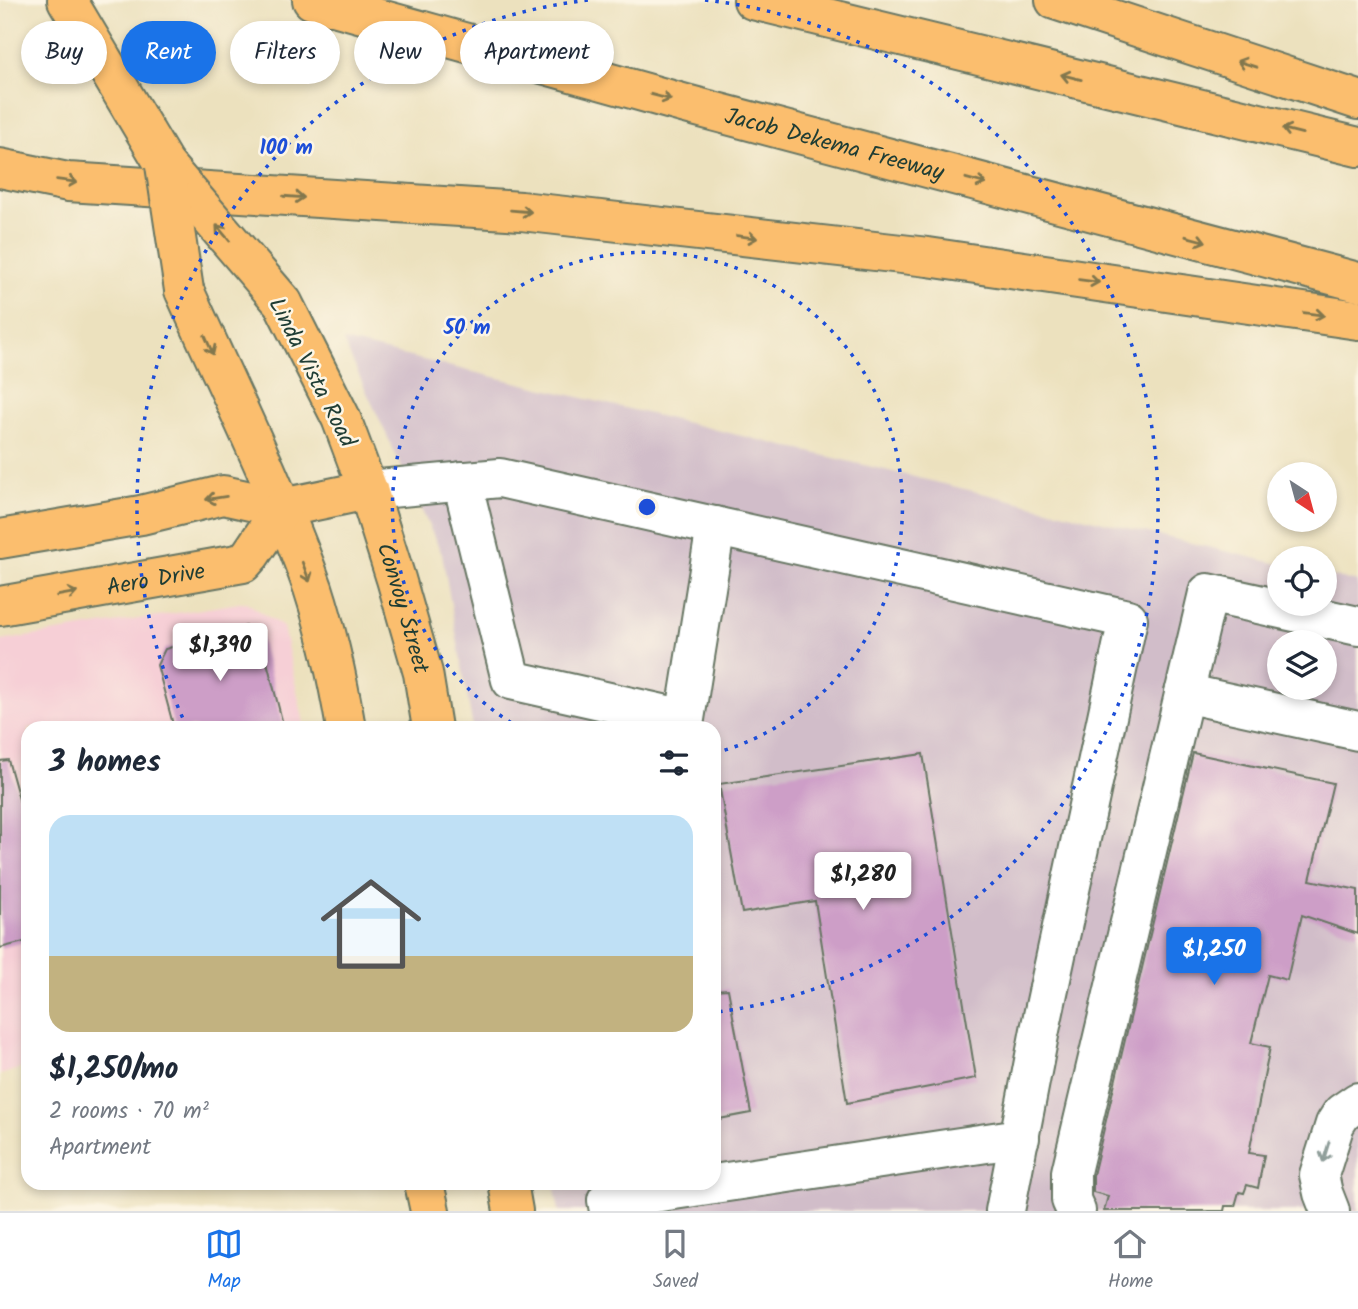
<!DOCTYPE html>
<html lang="en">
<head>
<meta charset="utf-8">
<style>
	:root { --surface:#fff; --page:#f2f2f3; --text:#1f2937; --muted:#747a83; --line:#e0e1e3; --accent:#1a73e8 }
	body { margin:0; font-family:Kalam,sans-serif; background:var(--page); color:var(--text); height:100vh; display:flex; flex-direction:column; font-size:26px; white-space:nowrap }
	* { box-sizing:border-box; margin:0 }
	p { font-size:23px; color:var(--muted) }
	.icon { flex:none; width:38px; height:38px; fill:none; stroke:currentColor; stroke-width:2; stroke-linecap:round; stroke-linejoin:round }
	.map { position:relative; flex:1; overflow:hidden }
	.details { position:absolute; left:21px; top:721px; width:700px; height:469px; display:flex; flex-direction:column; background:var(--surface); border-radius:21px; box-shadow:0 4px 10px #0003 }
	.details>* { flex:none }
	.banner { position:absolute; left:21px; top:21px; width:700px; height:63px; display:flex; gap:14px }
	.needle { width:46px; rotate:144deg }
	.controls { position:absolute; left:1267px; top:462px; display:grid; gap:14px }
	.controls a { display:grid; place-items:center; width:70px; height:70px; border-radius:50%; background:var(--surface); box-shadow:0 4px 10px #0003; font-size:35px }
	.price { position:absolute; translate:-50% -60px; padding:0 16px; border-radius:7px; background:#fff; color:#222; font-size:23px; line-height:46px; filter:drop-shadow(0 2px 4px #0008) }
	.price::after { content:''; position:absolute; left:50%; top:42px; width:21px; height:16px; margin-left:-10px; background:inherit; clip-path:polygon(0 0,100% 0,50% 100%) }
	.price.selected { background:var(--accent); color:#fff }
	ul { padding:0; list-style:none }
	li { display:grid; align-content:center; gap:14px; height:371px; padding:0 28px }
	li+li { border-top:2px solid var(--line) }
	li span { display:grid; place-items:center; height:217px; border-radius:21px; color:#555 }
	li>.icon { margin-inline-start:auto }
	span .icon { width:126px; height:126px; fill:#fffc; stroke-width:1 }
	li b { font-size:30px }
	h2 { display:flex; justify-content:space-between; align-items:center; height:84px; padding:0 28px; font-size:30px }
	.tag { padding:0 24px; border-radius:32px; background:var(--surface); box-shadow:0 4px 10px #0003; font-size:24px; line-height:63px }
	.tag.selected { background:var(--accent); color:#fff }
	.menu { display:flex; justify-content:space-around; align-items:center; height:98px; border-top:2px solid var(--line); background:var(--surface); font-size:19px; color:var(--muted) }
	.menu a { display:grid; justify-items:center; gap:4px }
	.menu .selected { color:var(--accent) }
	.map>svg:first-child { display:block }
	.built { fill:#f6cfd6 }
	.industrial { fill:#d1bdc9; fill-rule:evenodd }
	.building { fill:#cd9ec7 }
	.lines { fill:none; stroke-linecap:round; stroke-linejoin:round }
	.minor-casing { stroke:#677664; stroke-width:42 }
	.major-casing { stroke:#677664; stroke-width:42 }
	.highway-casing { stroke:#677664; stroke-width:42 }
	.minor { stroke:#fff; stroke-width:38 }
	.major { stroke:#fbbe6e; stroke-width:38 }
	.highway { stroke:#fbbe6e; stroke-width:38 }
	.major-bridge-casing { stroke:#677664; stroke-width:42; stroke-linecap:butt }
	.major-bridge { stroke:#fbbe6e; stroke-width:38 }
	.oneway { stroke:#82774e }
	.oneway2 { stroke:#8f9e9a }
	.ring { fill:none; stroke:#1d4ed8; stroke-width:3.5; stroke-dasharray:3.5 7 }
	.labels { text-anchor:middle; stroke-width:5; stroke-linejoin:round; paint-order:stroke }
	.street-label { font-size:23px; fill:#1f3d34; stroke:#fcf5e5 }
	.centre { fill:#1d4ed8; stroke:#fcf5e5; stroke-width:3.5 }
	.ring-label { font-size:21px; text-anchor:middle; font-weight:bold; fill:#1d4ed8; stroke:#fcf5e5; stroke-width:5; stroke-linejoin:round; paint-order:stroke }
</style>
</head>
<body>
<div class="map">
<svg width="1358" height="1211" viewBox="0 0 1358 1211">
	<rect width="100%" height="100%" fill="#fcf5e5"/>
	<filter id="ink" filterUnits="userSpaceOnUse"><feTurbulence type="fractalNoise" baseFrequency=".0143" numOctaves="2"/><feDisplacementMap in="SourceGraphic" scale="14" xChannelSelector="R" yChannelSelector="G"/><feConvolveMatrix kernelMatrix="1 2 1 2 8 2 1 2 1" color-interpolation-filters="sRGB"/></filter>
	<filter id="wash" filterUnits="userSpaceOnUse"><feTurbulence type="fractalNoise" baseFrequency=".00686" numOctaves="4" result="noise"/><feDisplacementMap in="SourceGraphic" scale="28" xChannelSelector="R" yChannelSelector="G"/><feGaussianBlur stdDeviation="1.57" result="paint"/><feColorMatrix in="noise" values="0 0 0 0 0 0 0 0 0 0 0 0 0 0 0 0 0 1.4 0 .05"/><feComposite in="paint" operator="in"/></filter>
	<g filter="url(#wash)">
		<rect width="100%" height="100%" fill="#ece1be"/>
		<path class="built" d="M246,602L283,627L305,728H28V1066L0,1075V641Z"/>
		<path class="industrial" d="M343,341L1279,564V604H1325V575L1358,582V1211H559L554,1183H714V728H473L442,554ZM1279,642H1325V688H1279Z"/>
		<g id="blocks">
			<g class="building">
				<path d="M246,626L260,635L284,728H174L157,665L165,649Z"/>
				<path d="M1193,753L1333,783L1310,880L1358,890V934L1302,915L1287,980L1268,975L1251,1043L1270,1047L1249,1153L1264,1155L1258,1188L1247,1185L1244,1193L1239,1192L1235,1206H1225L1224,1211H1104L1108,1196L1093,1192V1175Z"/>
				<path d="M923,754L976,1078L847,1103L815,901L742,913L719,784Z"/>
				<path d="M8,760L28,831V941L0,948V761Z"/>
				<path d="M728,989L751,1113L714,1120V990Z"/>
			</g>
		</g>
	</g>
	<g filter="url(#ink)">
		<use href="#blocks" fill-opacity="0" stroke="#677664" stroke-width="2"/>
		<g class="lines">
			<g class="minor-casing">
				<g id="minor">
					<path d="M462,481L511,680L685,719L716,526"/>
					<path d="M368,490L500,478L1128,619L1040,1030L1005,1211"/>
					<path d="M1184,693L1358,731"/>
					<path d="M609,1211L607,1200L1020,1138"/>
					<path d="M1076,1211L1071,1200V1172L1208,593L1358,626"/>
					<path d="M1330,1211L1323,1193L1319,1175L1335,1124L1342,1113L1358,1102"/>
				</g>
			</g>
			<g class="major-casing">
				<g id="major">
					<path d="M67,0L165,165"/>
					<path d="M184,290C228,389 277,486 313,588C328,634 338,681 346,728"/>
					<path id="s1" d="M283,303L341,418L368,490L396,579L423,673L432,728"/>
					<path d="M0,539L141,515L223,495L282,508L368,490"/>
					<path id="s2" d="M0,606L243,563L251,554L282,508"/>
					<path d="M424,1183L430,1211"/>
					<path d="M508,1183L513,1211"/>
				</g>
			</g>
			<g class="highway-casing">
				<g id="highway">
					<path id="s3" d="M312,0L686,104L1358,282"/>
					<path d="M753,0L1358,147"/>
					<path d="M1055,0L1358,100"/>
					<path d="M0,168L68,182L521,211L928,257L1358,320"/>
				</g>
			</g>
			<use href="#minor" class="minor"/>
			<use href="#major" class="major"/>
			<use href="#highway" class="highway"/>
			<g class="major-bridge-casing">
				<g id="major-bridge">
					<path d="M165,165L283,303"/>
					<path d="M165,165L184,290"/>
				</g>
			</g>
			<use href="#major-bridge" class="major-bridge"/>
		</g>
		<defs><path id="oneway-shaft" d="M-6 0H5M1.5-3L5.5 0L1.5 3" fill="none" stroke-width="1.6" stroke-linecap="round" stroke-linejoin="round" transform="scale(1.75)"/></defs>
		<g class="oneway">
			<use href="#oneway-shaft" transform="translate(1247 64) rotate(-162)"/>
			<use href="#oneway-shaft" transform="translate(1071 77) rotate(-166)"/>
			<use href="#oneway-shaft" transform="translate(661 97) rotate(15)"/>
			<use href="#oneway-shaft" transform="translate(1292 131) rotate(-166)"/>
			<use href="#oneway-shaft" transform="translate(67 181) rotate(8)"/>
			<use href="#oneway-shaft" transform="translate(976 181) rotate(15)"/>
			<use href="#oneway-shaft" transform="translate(294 197) rotate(4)"/>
			<use href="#oneway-shaft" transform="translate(521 211) rotate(5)"/>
			<use href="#oneway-shaft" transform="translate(223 233) rotate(-130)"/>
			<use href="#oneway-shaft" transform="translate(747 237) rotate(7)"/>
			<use href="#oneway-shaft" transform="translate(1196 239) rotate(15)"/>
			<use href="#oneway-shaft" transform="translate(1089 281) rotate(8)"/>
			<use href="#oneway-shaft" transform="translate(1314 314) rotate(8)"/>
			<use href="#oneway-shaft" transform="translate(209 345) rotate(66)"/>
			<use href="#oneway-shaft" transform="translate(216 498) rotate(171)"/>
			<use href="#oneway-shaft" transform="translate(306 572) rotate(69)"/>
			<use href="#oneway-shaft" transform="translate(67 594) rotate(-10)"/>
		</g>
		<use class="oneway2" href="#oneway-shaft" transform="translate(1326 1152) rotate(107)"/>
	</g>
	<g class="ring">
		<path d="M520 728A255 255 0 1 1 715 753"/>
		<path d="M187 727A510 510 0 0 1 589 0M705 0A510 510 0 0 1 718 1012"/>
	</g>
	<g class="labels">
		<g class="street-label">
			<text dy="8" stroke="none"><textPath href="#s3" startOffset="542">Jacob Dekema Freeway</textPath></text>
			<text transform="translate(313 372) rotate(63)" y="8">Linda Vista Road</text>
			<text dy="8" stroke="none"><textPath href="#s2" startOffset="158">Aero Drive</textPath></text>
			<text dy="8" stroke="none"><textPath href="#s1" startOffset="329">Convoy Street</textPath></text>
		</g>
	</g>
	<circle cx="647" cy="507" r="10" class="centre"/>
	<g class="ring-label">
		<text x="286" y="154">100 m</text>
		<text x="467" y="334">50 m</text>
	</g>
</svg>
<div class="controls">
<a><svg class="needle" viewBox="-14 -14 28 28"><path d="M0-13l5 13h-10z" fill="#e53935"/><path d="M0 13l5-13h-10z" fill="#747a83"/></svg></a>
<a><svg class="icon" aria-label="locate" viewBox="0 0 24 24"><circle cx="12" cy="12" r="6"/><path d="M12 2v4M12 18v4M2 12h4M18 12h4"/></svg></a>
<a><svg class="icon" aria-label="layers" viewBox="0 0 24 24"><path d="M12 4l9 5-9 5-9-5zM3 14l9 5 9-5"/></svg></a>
</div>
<b class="price" style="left:220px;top:683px">$1,390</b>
<b class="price" style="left:863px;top:912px">$1,280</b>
<b class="price selected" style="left:1214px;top:987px">$1,250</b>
<div class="banner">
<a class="tag">Buy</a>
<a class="tag selected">Rent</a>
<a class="tag">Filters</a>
<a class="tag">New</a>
<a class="tag">Apartment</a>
</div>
<section class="details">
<h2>3 homes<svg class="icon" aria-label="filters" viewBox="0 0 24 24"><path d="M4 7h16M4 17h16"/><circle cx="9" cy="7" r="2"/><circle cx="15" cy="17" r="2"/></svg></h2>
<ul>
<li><span style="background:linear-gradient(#bfe0f5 65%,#c2b280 0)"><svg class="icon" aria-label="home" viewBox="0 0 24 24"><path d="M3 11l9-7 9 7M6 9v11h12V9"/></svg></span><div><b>$1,250/mo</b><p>2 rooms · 70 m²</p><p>Apartment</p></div></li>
</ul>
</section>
</div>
<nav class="menu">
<a class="selected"><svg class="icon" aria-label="map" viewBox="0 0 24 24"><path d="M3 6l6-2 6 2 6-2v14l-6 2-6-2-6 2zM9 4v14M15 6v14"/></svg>Map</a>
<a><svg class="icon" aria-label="saved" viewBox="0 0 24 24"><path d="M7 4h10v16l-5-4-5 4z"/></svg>Saved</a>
<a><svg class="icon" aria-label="home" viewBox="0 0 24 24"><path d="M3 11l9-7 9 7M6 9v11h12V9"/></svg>Home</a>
</nav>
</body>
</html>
